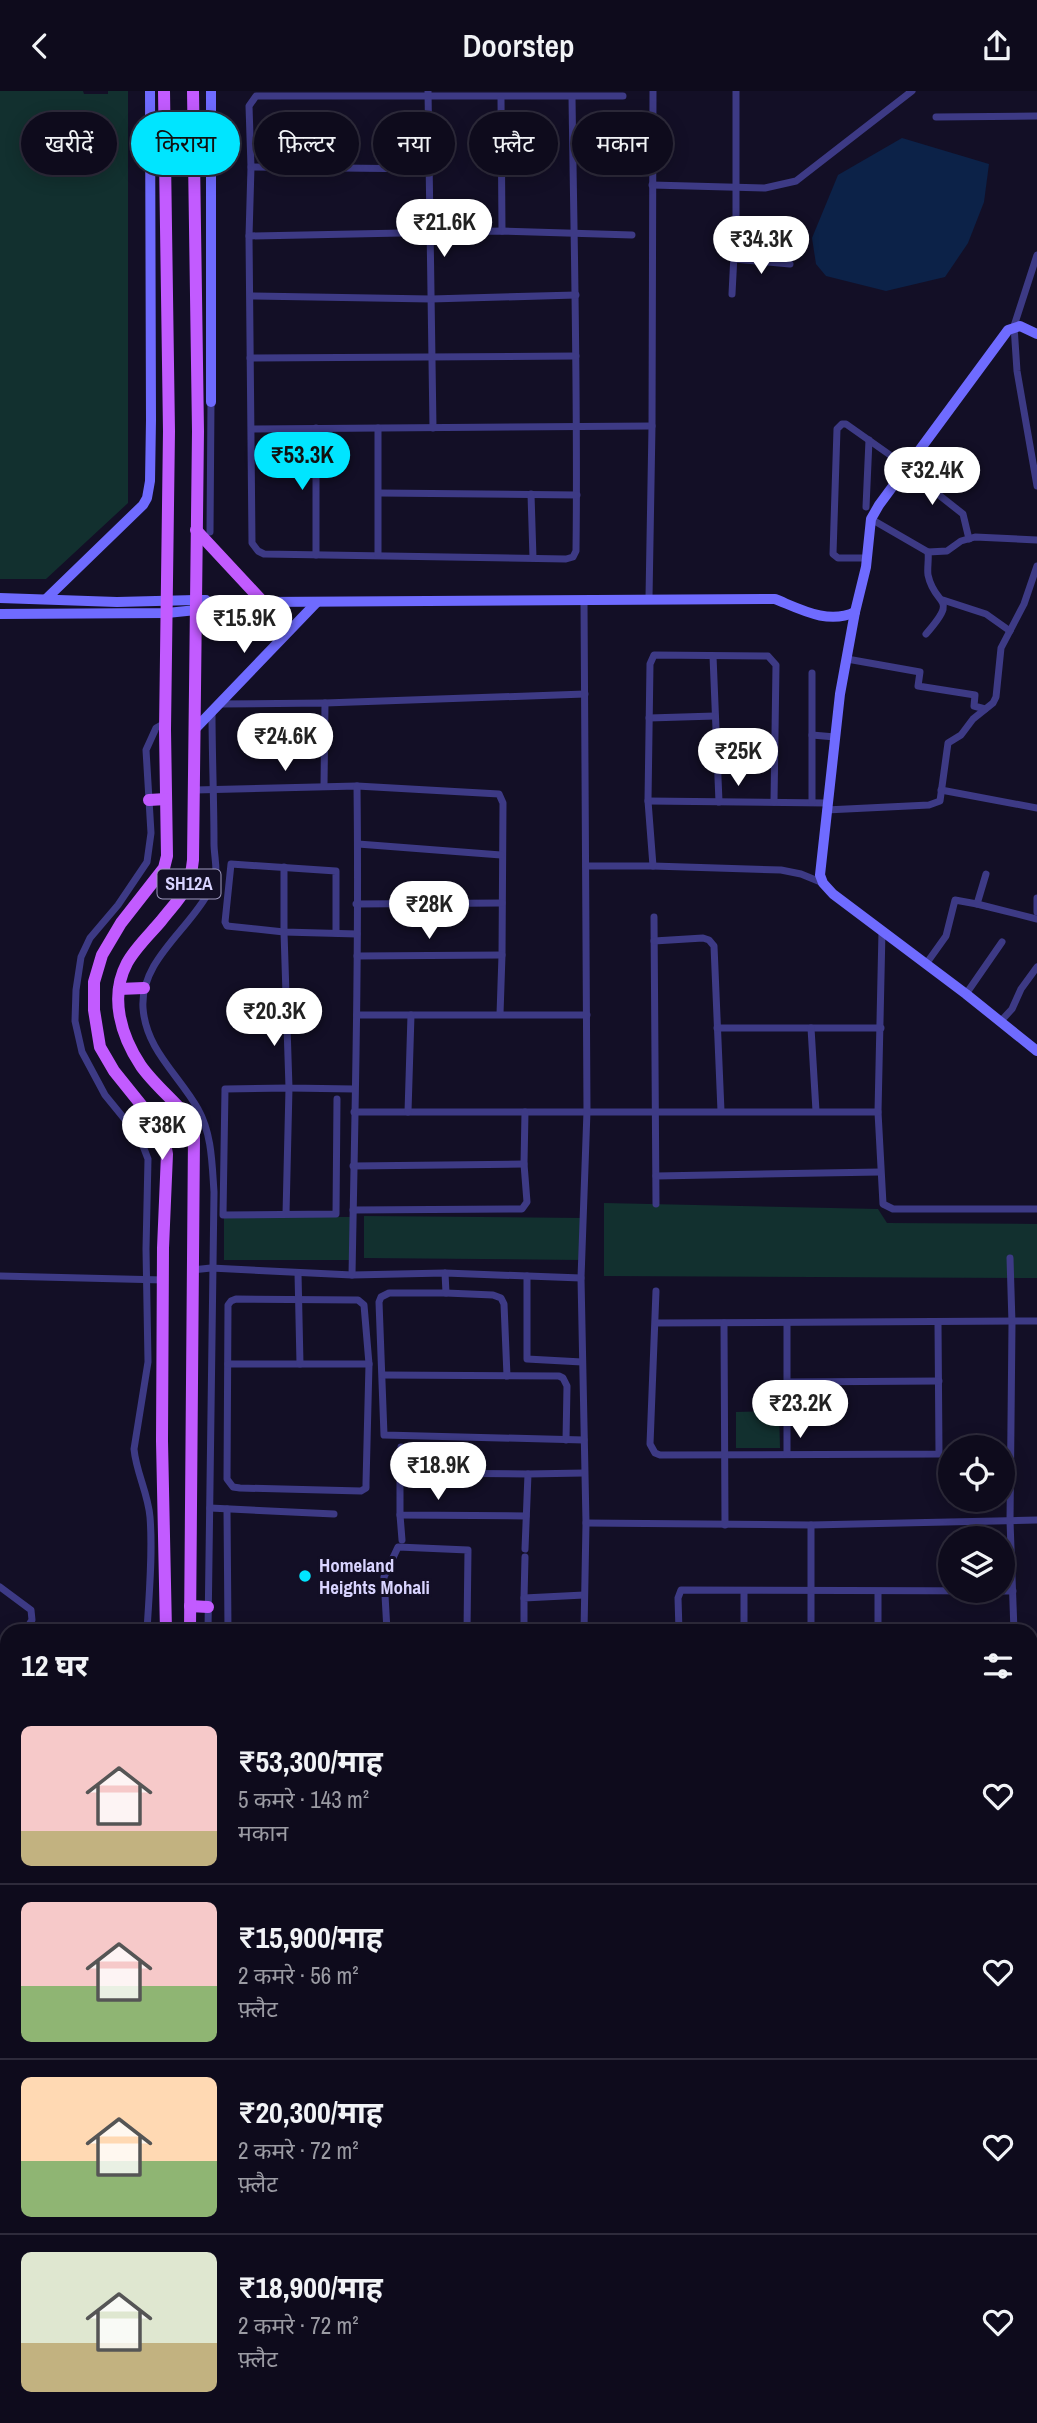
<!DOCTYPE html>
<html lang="hi">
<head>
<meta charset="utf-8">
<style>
	:root { --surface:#0e0b1c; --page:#1c1929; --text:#f1f3f6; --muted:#9b9ba3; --line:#2e2b3b; --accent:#00e5ff }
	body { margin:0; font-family:"Archivo Narrow","Noto Sans Devanagari",sans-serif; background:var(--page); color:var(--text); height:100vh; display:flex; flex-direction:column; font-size:26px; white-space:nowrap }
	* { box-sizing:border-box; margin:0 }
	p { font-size:23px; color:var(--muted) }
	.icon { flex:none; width:38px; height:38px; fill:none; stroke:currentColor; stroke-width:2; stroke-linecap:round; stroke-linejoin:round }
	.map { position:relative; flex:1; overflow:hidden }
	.side { position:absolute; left:0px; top:1533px; width:1038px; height:800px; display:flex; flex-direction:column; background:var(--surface); border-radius:21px 21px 0 0; box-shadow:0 4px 18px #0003,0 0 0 2px var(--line) }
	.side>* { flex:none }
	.banner { position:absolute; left:21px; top:21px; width:996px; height:63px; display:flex; gap:14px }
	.controls { position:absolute; left:938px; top:1344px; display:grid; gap:14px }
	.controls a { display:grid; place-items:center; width:77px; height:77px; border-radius:50%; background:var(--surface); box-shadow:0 4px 18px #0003,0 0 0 2px var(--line); font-size:35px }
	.price { position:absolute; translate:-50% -60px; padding:0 16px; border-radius:24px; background:#fff; color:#222; font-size:23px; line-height:46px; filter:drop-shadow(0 2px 4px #0008) }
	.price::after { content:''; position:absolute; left:50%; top:42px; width:21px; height:16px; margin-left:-10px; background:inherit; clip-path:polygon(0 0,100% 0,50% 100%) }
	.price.active { background:var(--accent); color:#111 }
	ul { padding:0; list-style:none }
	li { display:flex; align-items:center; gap:21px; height:175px; padding:0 21px }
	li+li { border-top:2px solid var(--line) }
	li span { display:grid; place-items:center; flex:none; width:196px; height:140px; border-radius:10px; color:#555 }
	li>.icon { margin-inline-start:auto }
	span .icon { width:84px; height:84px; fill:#fffc; stroke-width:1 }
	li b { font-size:30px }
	h2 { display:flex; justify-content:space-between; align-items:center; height:84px; padding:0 21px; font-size:30px }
	.tag { padding:0 24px; border-radius:32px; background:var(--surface); box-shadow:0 4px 18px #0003,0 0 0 2px var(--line); font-size:24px; line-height:63px }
	.tag.active { background:var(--accent); color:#111 }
	header { display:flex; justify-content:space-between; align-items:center; height:91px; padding:0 21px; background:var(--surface); font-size:32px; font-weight:600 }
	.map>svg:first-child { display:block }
	.green { fill:#12302f }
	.water { fill:#0c2248 }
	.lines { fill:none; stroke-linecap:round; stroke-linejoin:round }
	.street { stroke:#3d3a85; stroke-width:7 }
	.secondary { stroke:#6f6bff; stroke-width:10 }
	.primary { stroke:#c25bff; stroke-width:12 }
	.poi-dot { fill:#00e5ff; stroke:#130f26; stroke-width:2.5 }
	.labels { text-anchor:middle; stroke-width:6; stroke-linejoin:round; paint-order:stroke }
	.shield { fill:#130f26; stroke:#9e99be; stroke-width:2 }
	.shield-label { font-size:18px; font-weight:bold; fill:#d9d4ff }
	.poi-label { font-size:19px; font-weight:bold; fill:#d9d4ff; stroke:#130f26; text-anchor:start }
</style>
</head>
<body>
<header><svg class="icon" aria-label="back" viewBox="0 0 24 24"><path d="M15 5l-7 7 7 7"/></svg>Doorstep<svg class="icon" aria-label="share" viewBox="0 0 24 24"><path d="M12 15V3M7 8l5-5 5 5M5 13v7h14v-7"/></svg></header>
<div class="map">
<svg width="1037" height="2332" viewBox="0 0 1037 2332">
	<rect width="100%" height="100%" fill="#130f26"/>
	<g class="green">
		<path d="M0,0H83L84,3H108V0H128V412L46,488H0Z"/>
		<path d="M604,1112L878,1118L887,1132L1037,1133V1187L604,1185Z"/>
		<path d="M364,1125L583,1127L582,1169L364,1167Z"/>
		<path d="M224,1126H350L351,1169H224Z"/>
		<path d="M779,1320L780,1357H736V1321Z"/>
		<path d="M1031,2255H1037V2332H974V2326H1031Z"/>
	</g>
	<path class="water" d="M902,47L989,73L984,111L968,152L945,186L886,200L826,185L816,173L812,147L838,84Z"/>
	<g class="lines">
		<g class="street">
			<path d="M428,0L433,337"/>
			<path d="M572,5C574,157 578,308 576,460L573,466L566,468L264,463L258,460L252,452L249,145L251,76L249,15L256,5H623"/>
			<path d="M501,7L502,140"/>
			<path d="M936,26L1037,25"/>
			<path d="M251,76L429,78"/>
			<path d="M652,94L765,97L796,90L912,0"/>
			<path d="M249,145L502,140L632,144"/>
			<path d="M1037,164L1014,235L1017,280L1037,395"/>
			<path d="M734,168L790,173"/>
			<path d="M732,203L736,124V0"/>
			<path d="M251,205L431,208L576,204"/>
			<path d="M250,267L576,265"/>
			<path d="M252,338L652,335"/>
			<path d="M906,378L963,423L969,448"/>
			<path d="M379,402L577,404"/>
			<path d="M531,403L533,467"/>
			<path d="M866,416L869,349"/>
			<path d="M871,428L928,461L947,460L961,450L975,446L1037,449"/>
			<path d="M210,441L211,311"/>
			<path d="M316,464V337"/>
			<path d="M378,464V337"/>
			<path d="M867,467H838L833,463L837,338L842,333H846L907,376"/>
			<path d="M649,507L652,335L653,0"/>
			<path d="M943,509L986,523L1010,540"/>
			<path d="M926,543C960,504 935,517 928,484C927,477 929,469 928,461"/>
			<path d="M713,565L719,711"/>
			<path d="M847,568L920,581L918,595L975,604L974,615L985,618"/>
			<path d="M325,612L585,603"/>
			<path d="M219,613L325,612L324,695"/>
			<path d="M649,627L715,625"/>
			<path d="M812,644L835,646"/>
			<path d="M195,699L357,695L499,703L503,712L502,864L500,923"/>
			<path d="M941,699L1037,717"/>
			<path d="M648,710L827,712"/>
			<path d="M812,711V582"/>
			<path d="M826,719L929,714L940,710L948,652L961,644L973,628L993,612L996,606L1001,557L1024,513L1037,475"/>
			<path d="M358,753L501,764"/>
			<path d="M586,775H653L781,779L801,783L823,792"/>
			<path d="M653,775L648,710L650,573L654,564L768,565L776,574L774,711"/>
			<path d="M284,776V841L357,843"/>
			<path d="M1037,807V821"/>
			<path d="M356,813L502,812"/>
			<path d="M977,813L1037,828"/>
			<path d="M654,826L656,1113"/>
			<path d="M882,840L878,1021L883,1113L893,1118H1037"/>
			<path d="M336,842V780L231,773L225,831L227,835L284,841L289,997L354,998"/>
			<path d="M654,850L703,847L709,849L714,855L721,1020"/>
			<path d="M357,865L502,864"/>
			<path d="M926,873L946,845L955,809L977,813L986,783"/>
			<path d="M966,903L1002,851"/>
			<path d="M357,924H587"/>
			<path d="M1000,931L1012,918L1021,898L1037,876"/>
			<path d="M717,937H881"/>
			<path d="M811,937L816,1020"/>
			<path d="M354,1021H878"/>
			<path d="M408,1021L411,924"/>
			<path d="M353,1075L524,1073"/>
			<path d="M656,1085L880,1081"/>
			<path d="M353,1119L522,1118L527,1111L524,1073L525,1021"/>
			<path d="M286,1123L289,997L225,998L223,1124L336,1123L337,1008"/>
			<path d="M1010,1167L1012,1232L1010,1430L1014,1540"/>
			<path d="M192,1179L211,1177L352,1184L445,1182L581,1187"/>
			<path d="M445,1182L446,1202H389L381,1206L379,1211L384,1344L584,1349"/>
			<path d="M352,1184C355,1021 359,858 357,695"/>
			<path d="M0,1185L164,1189"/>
			<path d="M527,1185V1268L582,1271"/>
			<path d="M656,1200L650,1353L655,1362L660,1364L939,1363L938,1232"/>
			<path d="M446,1202L493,1204L501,1207L504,1213L507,1285"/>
			<path d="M236,1208L358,1209L364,1214L369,1273L366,1392V1397L361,1400L240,1397L233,1396L227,1388L228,1214L231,1210Z"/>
			<path d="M656,1232L1037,1230"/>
			<path d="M724,1232L725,1434"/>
			<path d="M787,1232V1363"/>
			<path d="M228,1273H300L298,1182"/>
			<path d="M300,1273H369"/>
			<path d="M383,1284L559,1285L563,1287L567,1295L566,1349"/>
			<path d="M787,1291L939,1290"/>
			<path d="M400,1382L401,1356"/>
			<path d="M210,1417L334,1423"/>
			<path d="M227,1418L228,1540"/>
			<path d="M400,1424L402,1449"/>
			<path d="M526,1425L400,1424V1382L528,1383"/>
			<path d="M586,1432L811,1434L1037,1429"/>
			<path d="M811,1434V1540"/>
			<path d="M525,1458L528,1383L584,1382"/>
			<path d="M0,1496L31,1519L32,1529L25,1540"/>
			<path d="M744,1501V1540"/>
			<path d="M878,1501V1540"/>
			<path d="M524,1507L525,1466"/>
			<path d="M147,1540C149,1503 153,1463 150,1426C148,1402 136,1381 134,1358L148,1271L146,1158L148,1068L140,1047L105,1004L82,961L75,930L76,899L81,866L90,847L118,814L147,771L151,742L146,659L156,637L165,632"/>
			<path d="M208,1540L214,1101C212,1073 212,1043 198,1018C179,984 146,959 143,917C140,871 186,841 207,804C209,800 213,795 215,790C218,780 214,764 214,753C214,709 212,665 212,621"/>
			<path d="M387,1540L384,1486L398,1456L468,1459L467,1540"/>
			<path d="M524,1540V1507L584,1504"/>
			<path d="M584,1540L586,1432L581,1187L587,1020L584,509"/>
			<path d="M679,1540L678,1507L681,1499L1013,1500"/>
			<path d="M0,1569L7,1560"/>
			<path d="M1031,1791H1037"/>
			<path d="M1031,1892H1037"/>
			<path d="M0,1965L7,1970"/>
			<path d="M1031,1989H1037"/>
			<path d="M0,2013H7"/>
			<path d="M0,2081H7"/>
			<path d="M1031,2151H1037"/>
			<path d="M0,2234H7"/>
			<path d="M1031,2242H1037"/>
			<path d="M145,2326V2332"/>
			<path d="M206,2326L286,2332"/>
			<path d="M710,2326V2332"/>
			<path d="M311,2332V2326"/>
			<path d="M505,2332L506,2326"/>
			<path d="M612,2332V2326"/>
			<path d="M876,2332V2326"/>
			<path d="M960,2332V2326"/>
		</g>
		<g class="secondary">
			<path d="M211,0V311"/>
			<path d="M1037,243L1020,235L1008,239L879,414L871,428L866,476L855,521L840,603L820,784L823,792L833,803L966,903L1037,960"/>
			<path d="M0,507L117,511L195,509H206L210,513L263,511L775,508C800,518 828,534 855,521"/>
			<path d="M46,508L143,414L147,407L150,390L151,329L150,0"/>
			<path d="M0,523L167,522L206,518L210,513"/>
			<path d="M194,639L317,511"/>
			<path d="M0,1550L7,1555"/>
		</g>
		<g class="primary">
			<path d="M164,0L169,340L165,639L167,765L164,777L121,832L102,864L94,891V919L100,956L114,980L163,1041L167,1063L163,1157L162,1350L166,1540"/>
			<path d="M196,439L263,511"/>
			<path d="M149,709L166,708"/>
			<path d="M119,898L144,897"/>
			<path d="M163,1041L185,1023"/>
			<path d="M190,1515L208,1516"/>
			<path d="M190,1540L194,1044L190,1032L185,1023C171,1007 153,992 141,975C121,945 109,906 127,872C135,857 150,843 161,830C179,807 190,800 193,769L198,340L193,0"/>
			<path d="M1031,1743L1037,1744"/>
			<path d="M1031,1770H1037"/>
			<path d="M186,2326V2332"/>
			<path d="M165,2332L166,2326"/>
		</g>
	</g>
	<circle class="poi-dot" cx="305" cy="1485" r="7"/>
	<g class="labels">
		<rect class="shield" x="157.5" y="778.5" width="63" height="29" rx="5"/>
		<g class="shield-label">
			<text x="189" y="799">SH12A</text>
		</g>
		<g class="poi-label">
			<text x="319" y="1481">Homeland<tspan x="319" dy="22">Heights Mohali</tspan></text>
		</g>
	</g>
</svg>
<div class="controls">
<a><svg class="icon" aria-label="locate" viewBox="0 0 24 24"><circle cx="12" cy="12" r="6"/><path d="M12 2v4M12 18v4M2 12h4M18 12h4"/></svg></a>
<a><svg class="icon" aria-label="layers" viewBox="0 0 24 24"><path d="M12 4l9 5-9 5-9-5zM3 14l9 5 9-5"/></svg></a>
</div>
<b class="price" style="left:444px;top:168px">₹21.6K</b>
<b class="price" style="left:761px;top:185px">₹34.3K</b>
<b class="price active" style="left:302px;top:401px">₹53.3K</b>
<b class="price" style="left:932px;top:416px">₹32.4K</b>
<b class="price" style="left:244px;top:564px">₹15.9K</b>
<b class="price" style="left:285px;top:682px">₹24.6K</b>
<b class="price" style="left:738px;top:697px">₹25K</b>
<b class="price" style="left:429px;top:850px">₹28K</b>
<b class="price" style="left:274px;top:957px">₹20.3K</b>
<b class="price" style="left:162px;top:1071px">₹38K</b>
<b class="price" style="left:800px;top:1349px">₹23.2K</b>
<b class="price" style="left:438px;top:1411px">₹18.9K</b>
<div class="banner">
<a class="tag">खरीदें</a>
<a class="tag active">किराया</a>
<a class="tag">फ़िल्टर</a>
<a class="tag">नया</a>
<a class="tag">फ़्लैट</a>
<a class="tag">मकान</a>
</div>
<section class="side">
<h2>12 घर<svg class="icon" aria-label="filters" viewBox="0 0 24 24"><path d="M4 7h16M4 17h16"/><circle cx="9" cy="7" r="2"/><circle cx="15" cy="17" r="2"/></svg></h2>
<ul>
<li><span style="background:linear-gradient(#f6c9c9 75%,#c2b280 0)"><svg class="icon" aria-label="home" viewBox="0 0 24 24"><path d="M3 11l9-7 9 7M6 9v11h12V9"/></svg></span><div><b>₹53,300/माह</b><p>5 कमरे · 143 m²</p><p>मकान</p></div><svg class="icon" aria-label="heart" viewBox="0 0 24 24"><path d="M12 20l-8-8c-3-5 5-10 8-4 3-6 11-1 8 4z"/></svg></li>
<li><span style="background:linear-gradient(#f6c9c9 60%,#8fb573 0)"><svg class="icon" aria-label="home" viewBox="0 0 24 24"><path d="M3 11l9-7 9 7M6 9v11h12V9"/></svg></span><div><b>₹15,900/माह</b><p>2 कमरे · 56 m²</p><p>फ़्लैट</p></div><svg class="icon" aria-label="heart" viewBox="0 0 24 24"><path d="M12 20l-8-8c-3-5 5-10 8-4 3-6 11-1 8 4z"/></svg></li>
<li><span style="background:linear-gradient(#ffd9b3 60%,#8fb573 0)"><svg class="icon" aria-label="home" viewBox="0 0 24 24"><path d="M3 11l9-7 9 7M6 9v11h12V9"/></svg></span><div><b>₹20,300/माह</b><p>2 कमरे · 72 m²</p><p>फ़्लैट</p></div><svg class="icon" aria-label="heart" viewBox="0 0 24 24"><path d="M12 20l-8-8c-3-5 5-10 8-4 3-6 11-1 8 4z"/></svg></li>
<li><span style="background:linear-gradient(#dfe7d0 65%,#c2b280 0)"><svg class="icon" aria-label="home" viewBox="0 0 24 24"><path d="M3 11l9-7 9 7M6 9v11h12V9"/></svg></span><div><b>₹18,900/माह</b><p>2 कमरे · 72 m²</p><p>फ़्लैट</p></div><svg class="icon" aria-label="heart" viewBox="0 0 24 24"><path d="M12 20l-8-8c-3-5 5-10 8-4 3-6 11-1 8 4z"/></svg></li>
</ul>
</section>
</div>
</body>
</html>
